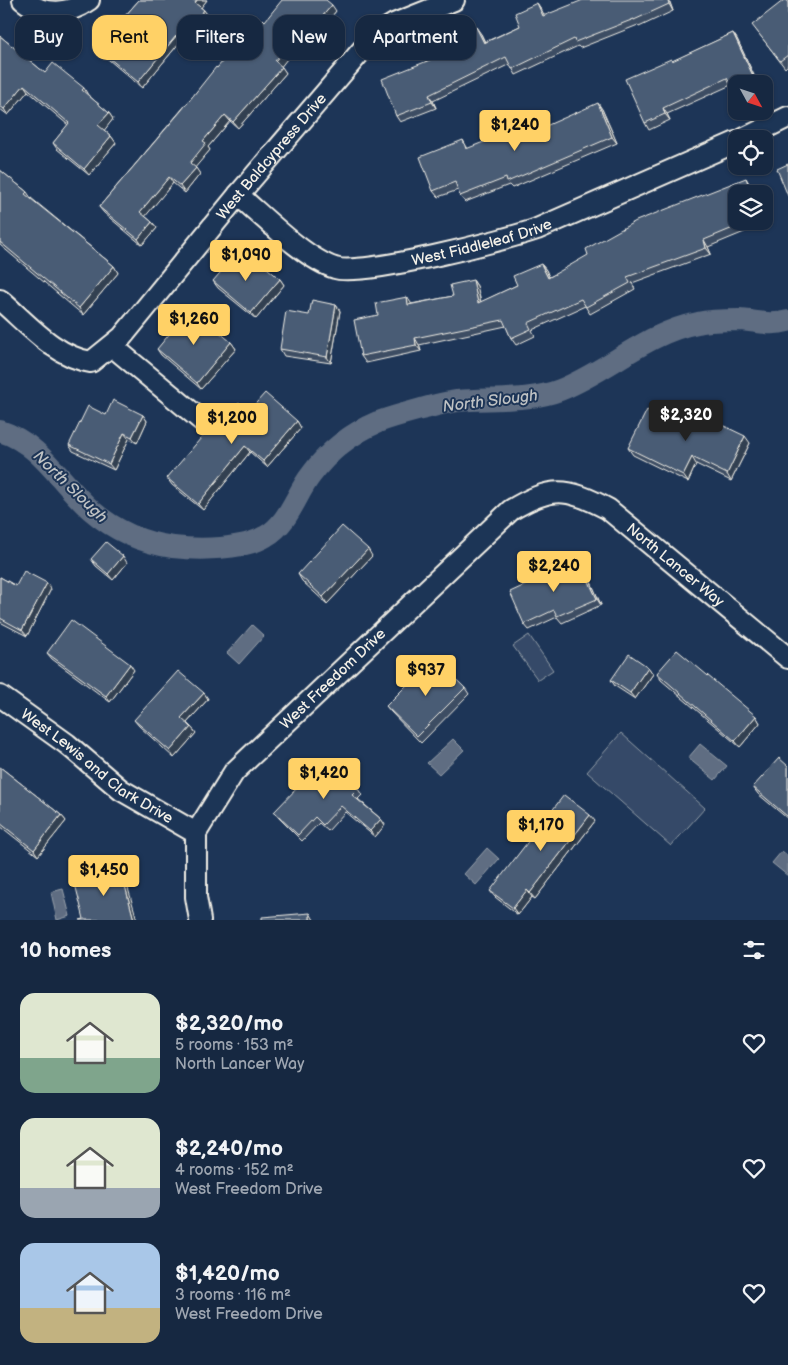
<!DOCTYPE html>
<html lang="en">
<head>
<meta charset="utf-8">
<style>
	:root { --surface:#162841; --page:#23344c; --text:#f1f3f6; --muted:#9ea6b1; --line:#35445a; --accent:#ffd166 }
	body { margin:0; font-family:"Balsamiq Sans",sans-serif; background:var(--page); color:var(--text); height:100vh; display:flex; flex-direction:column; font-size:19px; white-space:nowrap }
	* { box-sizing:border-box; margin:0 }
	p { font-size:16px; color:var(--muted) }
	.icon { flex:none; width:28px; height:28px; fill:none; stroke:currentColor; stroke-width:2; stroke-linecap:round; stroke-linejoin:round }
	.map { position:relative; height:920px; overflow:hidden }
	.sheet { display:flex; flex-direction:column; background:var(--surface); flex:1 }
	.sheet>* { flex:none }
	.top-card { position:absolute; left:15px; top:15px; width:500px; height:45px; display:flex; gap:10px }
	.needle { width:32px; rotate:130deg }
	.fabs { position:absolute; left:728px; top:75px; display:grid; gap:10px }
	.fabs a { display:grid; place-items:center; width:45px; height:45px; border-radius:10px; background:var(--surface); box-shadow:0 1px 4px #0004,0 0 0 1px var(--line); font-size:25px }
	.price { position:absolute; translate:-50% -42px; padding:0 11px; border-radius:5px; background:var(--accent); color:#111; font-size:16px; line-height:32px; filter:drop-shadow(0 1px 2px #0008) }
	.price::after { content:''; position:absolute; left:50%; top:30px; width:15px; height:11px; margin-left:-8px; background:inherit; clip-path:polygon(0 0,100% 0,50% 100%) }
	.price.active { background:#222; color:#fff }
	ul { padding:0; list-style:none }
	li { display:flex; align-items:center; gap:15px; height:125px; padding:0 20px }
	li span { display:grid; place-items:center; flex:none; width:140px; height:100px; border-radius:15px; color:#555 }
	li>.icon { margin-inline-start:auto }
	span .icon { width:60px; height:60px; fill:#fffc; stroke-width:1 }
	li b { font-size:21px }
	h2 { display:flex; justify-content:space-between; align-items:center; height:60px; padding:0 20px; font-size:21px }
	.tag { padding:0 18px; border-radius:15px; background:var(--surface); box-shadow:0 1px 4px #0004,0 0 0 1px var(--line); font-size:18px; line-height:45px }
	.tag.active { background:var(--accent); color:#111 }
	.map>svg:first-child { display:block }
	.green { fill:#354a67; stroke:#949ea8 }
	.water { fill:#5e6d82; stroke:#9aa2ab }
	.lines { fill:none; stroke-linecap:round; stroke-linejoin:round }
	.canal { stroke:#5e6d82; stroke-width:22 }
	.minor-casing { stroke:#f4f1e8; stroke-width:24 }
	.minor { stroke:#1d3557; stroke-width:20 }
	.wall { fill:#3e4e64; stroke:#f4f1e8 }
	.shaded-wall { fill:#324051; stroke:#f4f1e8 }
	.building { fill:#485b74; stroke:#f4f1e8 }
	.labels { text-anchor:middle; stroke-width:4; stroke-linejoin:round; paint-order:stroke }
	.street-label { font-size:15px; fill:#f4f1e8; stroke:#1d3557 }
	.water-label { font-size:16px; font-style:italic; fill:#c0c3c4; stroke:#1d3557 }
</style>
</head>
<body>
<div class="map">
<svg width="788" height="920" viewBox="0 0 788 920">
	<rect width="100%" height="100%" fill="#1d3557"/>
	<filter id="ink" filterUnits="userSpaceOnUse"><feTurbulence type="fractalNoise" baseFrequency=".02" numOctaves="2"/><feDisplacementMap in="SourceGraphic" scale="10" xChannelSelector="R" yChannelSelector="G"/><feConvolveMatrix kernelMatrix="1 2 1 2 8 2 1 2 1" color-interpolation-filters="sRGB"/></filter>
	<g filter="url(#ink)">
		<g class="green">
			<path d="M529,635L553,670L538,680L513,646Z"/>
			<path d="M621,733L705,808L671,846L587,772Z"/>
		</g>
		<g class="water">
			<path d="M252,625L264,636L239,664L227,653Z"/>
			<path d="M453,739L464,750L439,774L427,763Z"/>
			<path d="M700,744L727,766L715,780L688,758Z"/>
			<path d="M487,848L499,859L476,885L464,874Z"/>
			<path d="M782,851L788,856V876L772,863Z"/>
			<path d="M63,889L70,916L57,920L51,892Z"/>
		</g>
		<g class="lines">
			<path class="canal" d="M0,431C42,444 60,483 91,510C114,530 143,543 173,547C199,550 243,550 266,536C289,523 296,494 311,475C328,452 352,433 378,422C394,416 441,403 457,401C490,398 529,402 560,390C608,371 647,332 698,323C711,320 726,320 739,320C757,321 770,326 788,321"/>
			<g class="minor-casing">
				<g id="minor">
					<path d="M23,0C43,16 69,15 89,0"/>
					<path d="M743,139L788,117"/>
					<path id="s1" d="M238,195C263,216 305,259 335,268C361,277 505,240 537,229L736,142"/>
					<path id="s2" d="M0,300C27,323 55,357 91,362L122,337L238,195L374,36L394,24L454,0"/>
					<path d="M112,346L206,424"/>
					<path id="s3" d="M0,696L67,744L121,790L196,833"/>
					<path id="s4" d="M200,920L196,897V833L234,772L511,510C551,486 567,487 608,509L788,658"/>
				</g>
			</g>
			<use href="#minor" class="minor"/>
		</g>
		<g class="wall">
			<path d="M139,0H207L201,7L209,17L184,46L180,42L142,88L102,54L97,48Z"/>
			<path d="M669,0L673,11L639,27L638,25L580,48L578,46L516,75L510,64L433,101L436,108L400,122L396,116L440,56L481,34L485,42L520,26L537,3L541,9L544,16Z"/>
			<path d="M788,0V65L785,68L757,31Z"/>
			<path d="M336,11L307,46L301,41L281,66L286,73L238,128L230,121L208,147L210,150L195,167L200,174L185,193L173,183L145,216L152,222L157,228L142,245L104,213L99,207L217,68L256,29L265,21Z"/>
			<path d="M733,33L737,39L758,84H736V94L731,85L667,114L670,120L649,130L645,123L671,59L673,61Z"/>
			<path d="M0,36L45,73L88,95L109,113L113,119L104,130L111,136L116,143L89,175L57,149L53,143L68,125L28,91L8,115L0,109Z"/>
			<path d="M602,109L617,143L512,188L509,185L465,202L460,196L458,190L438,197L433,191L463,140L468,149L541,128Z"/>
			<path d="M0,170L27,192L31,198L114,266L118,273L83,315L0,245Z"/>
			<path d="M750,185L736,221H764V218L766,223L708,247L711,254L632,283L635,289L590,314L585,306L532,330L535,336L516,345L511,338L506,326L419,345L421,351L366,363L361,356L378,315L407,297L411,304L453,296L473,280L477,286L481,302L517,285L541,264L546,270L549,277Z"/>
			<path d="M256,268L280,279L284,285L256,319L218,288L213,281Z"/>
			<path d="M336,305L340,311L331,363L284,356L280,349L309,315Z"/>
			<path d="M231,342L236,349L201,389L161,355L157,349Z"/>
			<path d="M249,411L297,421L301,428L267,467L250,452L203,510L172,485L167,478Z"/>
			<path d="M106,415H143L147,421L137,443L129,439L114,470L73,451L69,445Z"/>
			<path d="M670,421L696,425L750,443L731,481L696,464L688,482L633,455L628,448Z"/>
			<path d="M372,556L327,604L302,581L298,574Z"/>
			<path d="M91,559L127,563L113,580L96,566Z"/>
			<path d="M584,566L601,605L562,623L557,617L529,630L524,624Z"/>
			<path d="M0,577L16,586L51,589L27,636L0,622Z"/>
			<path d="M47,653L134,670L110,702L52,659Z"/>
			<path d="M648,667L653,674L635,699L615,686L611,680Z"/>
			<path d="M657,673L756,716L760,723L740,747L661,680Z"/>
			<path d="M465,688L469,694L421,743L391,712L386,706Z"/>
			<path d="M204,693L208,699L187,723L191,727L196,733L174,758L139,726L134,720Z"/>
			<path d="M788,766V819L758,794L753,787Z"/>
			<path d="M0,767L61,815L66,821L38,856L0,826Z"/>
			<path d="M358,789L362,795L358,799L381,819L385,825L375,837L345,812L328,831L319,823L302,841L279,818L274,812Z"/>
			<path d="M595,821L535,899L532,897L518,915L495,897L490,891Z"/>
		</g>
		<g class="shaded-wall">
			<path d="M197,0H207L200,9L195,3Z"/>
			<path d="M667,0H669L673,11L669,4Z"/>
			<path d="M537,3L541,9L548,22L543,16Z"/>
			<path d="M332,5L336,11L307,46L302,40Z"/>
			<path d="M204,10L209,17L184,46L180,39Z"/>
			<path d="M476,27L481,34L488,49L484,43Z"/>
			<path d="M733,33L737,39L758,84L754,78Z"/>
			<path d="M297,35L301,41L280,68L275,61Z"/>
			<path d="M176,36L180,42L142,88L138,82Z"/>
			<path d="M282,67L286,73L238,128L233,122Z"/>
			<path d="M24,85L28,91L8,115L4,109Z"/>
			<path d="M84,88L88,95L86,97L82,90Z"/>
			<path d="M429,95L433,101L436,108L432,102Z"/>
			<path d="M598,103L602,109L617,143L612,137Z"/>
			<path d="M663,108L667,114L670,120L665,114Z"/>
			<path d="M109,113L113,119L103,132L98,125Z"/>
			<path d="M225,115L230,121L208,147L210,150L194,169L190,163L203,141Z"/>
			<path d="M111,136L116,143L89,175L84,169Z"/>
			<path d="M196,168L200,174L185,193L180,186Z"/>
			<path d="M169,177L173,183L144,218L140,212Z"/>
			<path d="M746,178L750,185L754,194H752Z"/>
			<path d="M152,222L157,228L142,245L138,239Z"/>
			<path d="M704,240L708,247L711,254L706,248Z"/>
			<path d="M541,264L546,270L552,284L548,278Z"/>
			<path d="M114,266L118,273L83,315L79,308Z"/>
			<path d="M280,279L284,285L256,319L251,313Z"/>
			<path d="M473,280L477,286L482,310L478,303Z"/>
			<path d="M407,297L411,303L413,312L408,305Z"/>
			<path d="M336,305L340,311L331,363L327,357Z"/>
			<path d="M415,338L419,345L421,351L416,345Z"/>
			<path d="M231,342L236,349L201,389L197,383Z"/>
			<path d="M143,415L147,421L137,443L132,437Z"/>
			<path d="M297,421L301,428L267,467L263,461Z"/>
			<path d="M124,433L129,439L114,470L109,464Z"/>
			<path d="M745,436L750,443L731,481L727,474Z"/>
			<path d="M245,446L250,452L203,510L198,504Z"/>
			<path d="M692,457L696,464L688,482L683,475Z"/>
			<path d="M368,549L372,556L327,604L323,597Z"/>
			<path d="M123,556L127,563L113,580L108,574Z"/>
			<path d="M579,560L584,566L601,605L597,599Z"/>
			<path d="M47,583L51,589L27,636L22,630Z"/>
			<path d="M130,664L134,670L110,702L106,696Z"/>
			<path d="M648,667L653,674L635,699L630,693Z"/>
			<path d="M204,693L208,699L186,724L181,718Z"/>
			<path d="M756,716L760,723L740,747L735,741Z"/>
			<path d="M191,727L196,733L174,758L170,751Z"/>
			<path d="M61,815L66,821L38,856L34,850Z"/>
			<path d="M590,815L595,821L535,899L530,893Z"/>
			<path d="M381,819L385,825L375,837L370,831Z"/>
			<path d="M120,867L124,874L137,920H134Z"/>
			<path d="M527,890L532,897L518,915L513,908Z"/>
			<path d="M310,913L314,920H310Z"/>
		</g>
		<g class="building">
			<path d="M139,0H197L195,3L204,10L180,39L176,36L138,82L97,48Z"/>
			<path d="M282,0H326L332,5L302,40L297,35L275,61L282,67L233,122L225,115L203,141L206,143L190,163L196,168L180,186L169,177L140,212L152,222L138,239L99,207L181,111L216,67L217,68L252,26L256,29L263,19L265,21Z"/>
			<path d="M583,0H667L669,4L634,20V19L575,42L574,39L512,69L506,57L429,95L432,102L396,116L382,79L440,56L435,47L476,27L484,43L520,26L515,13L537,3L543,16Z"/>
			<path d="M784,0H788V55L780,61L752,25Z"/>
			<path d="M733,33L754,78L741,84H736V86L732,88L727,78L663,108L665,114L645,123L625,79L671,59L672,61Z"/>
			<path d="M0,36L45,73L53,63L84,88L82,90L109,113L98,125L111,136L84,169L53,143L69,123L24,85L4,109L0,106Z"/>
			<path d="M598,103L612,137L507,182L506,178L460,196L455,182L433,191L420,157L463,140L466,149L536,121L539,129Z"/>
			<path d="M788,164V196L777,169Z"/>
			<path d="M0,170L27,192L25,194L114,266L79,308L0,242Z"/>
			<path d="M746,178L752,194H736V221H750L704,240L706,248L627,277L630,283L586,307L581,299L528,323L531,329L511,338L503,320L415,338L416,345L361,356L354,320L378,315L376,303L407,297L408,305L453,296L450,285L473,280L478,303L517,285L513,276L541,264L548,278L588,255L586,249L636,221Z"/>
			<path d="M238,252L256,268L261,263L280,279L251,313L213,281Z"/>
			<path d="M312,300L336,305L327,357L280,349L286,311L309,315Z"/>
			<path d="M191,308L231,342L197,383L157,349Z"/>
			<path d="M265,393L297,421L263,461L245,446L198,504L167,478L207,431L211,434L239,403L249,411Z"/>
			<path d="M113,400L143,415L132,437L124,433L109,464L69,445L88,406L106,415Z"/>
			<path d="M647,410L670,421L674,414L696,425L701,415L745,436L727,474L692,457L683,475L628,448Z"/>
			<path d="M342,526L368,549L323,597L298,574Z"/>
			<path d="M106,542L123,556L108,574L91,559Z"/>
			<path d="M579,560L597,599L557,616L554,610L524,624L510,592Z"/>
			<path d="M24,571L47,583L22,630L0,618V577L16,586Z"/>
			<path d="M71,620L130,664L106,696L47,653Z"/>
			<path d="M677,650L756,716L735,741L657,673Z"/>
			<path d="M629,654L648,667L630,693L611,680Z"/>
			<path d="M434,658L465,688L417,736L386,706Z"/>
			<path d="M178,671L204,693L181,718L191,727L170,751L134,720Z"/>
			<path d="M326,758L358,789L352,795L381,819L370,831L341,806L323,825L315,817L298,835L274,812Z"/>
			<path d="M779,758L788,766V817L753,787Z"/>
			<path d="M0,767L61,815L34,850L0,823Z"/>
			<path d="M564,795L590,815L530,893L527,890L513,908L490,891Z"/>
			<path d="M120,867L134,920H80L84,919L74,880Z"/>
			<path d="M310,913V920H262V917Z"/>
		</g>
	</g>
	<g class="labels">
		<g class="street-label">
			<text dy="5" stroke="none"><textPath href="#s2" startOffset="386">West Baldcypress Drive</textPath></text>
			<text dy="5" stroke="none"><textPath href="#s1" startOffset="272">West Fiddleleaf Drive</textPath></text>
			<text dy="5" stroke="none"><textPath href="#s4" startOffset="732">North Lancer Way</textPath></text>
			<text dy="5" stroke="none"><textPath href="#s4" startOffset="295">West Freedom Drive</textPath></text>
			<text dy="5" stroke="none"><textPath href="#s3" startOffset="120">West Lewis and Clark Drive</textPath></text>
		</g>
		<g class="water-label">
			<text transform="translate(490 400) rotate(-7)" y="6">North Slough</text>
			<text transform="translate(71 486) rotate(44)" y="6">North Slough</text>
		</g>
	</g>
</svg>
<div class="fabs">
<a><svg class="needle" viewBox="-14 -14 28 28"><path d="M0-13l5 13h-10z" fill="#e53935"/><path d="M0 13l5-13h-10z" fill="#9ea6b1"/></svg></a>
<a><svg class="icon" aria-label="locate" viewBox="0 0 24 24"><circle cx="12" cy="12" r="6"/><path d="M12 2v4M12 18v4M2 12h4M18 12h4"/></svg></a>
<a><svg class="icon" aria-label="layers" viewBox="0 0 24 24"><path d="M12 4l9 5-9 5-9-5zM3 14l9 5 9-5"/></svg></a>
</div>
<b class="price" style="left:515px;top:152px">$1,240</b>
<b class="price" style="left:246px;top:282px">$1,090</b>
<b class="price" style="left:194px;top:346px">$1,260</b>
<b class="price active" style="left:686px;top:442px">$2,320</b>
<b class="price" style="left:232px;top:445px">$1,200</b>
<b class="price" style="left:554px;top:593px">$2,240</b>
<b class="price" style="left:426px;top:697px">$937</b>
<b class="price" style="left:324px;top:800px">$1,420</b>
<b class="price" style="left:541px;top:852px">$1,170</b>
<b class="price" style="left:104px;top:897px">$1,450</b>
<div class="top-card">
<a class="tag">Buy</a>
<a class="tag active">Rent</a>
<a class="tag">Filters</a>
<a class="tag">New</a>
<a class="tag">Apartment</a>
</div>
</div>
<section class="sheet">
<h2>10 homes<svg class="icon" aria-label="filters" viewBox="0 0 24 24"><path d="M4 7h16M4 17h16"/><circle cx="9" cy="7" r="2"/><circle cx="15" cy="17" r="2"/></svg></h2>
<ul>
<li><span style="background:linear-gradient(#dfe7d0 65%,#7fa58c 0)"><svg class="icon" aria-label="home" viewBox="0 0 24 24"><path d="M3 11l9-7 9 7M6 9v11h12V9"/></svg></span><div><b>$2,320/mo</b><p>5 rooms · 153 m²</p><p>North Lancer Way</p></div><svg class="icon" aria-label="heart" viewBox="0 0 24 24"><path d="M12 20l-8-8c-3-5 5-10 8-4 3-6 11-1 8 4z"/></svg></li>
<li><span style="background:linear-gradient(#dfe7d0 70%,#9aa5b1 0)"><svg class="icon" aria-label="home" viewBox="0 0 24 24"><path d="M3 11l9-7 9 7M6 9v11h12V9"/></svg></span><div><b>$2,240/mo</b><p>4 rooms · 152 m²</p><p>West Freedom Drive</p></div><svg class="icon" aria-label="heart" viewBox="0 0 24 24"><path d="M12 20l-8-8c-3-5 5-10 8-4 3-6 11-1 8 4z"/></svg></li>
<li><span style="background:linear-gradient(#a9c7e8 65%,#c2b280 0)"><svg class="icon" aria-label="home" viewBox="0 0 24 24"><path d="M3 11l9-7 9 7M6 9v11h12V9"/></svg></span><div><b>$1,420/mo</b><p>3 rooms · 116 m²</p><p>West Freedom Drive</p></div><svg class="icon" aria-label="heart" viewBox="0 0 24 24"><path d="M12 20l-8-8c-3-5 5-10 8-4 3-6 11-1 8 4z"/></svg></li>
</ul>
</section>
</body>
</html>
